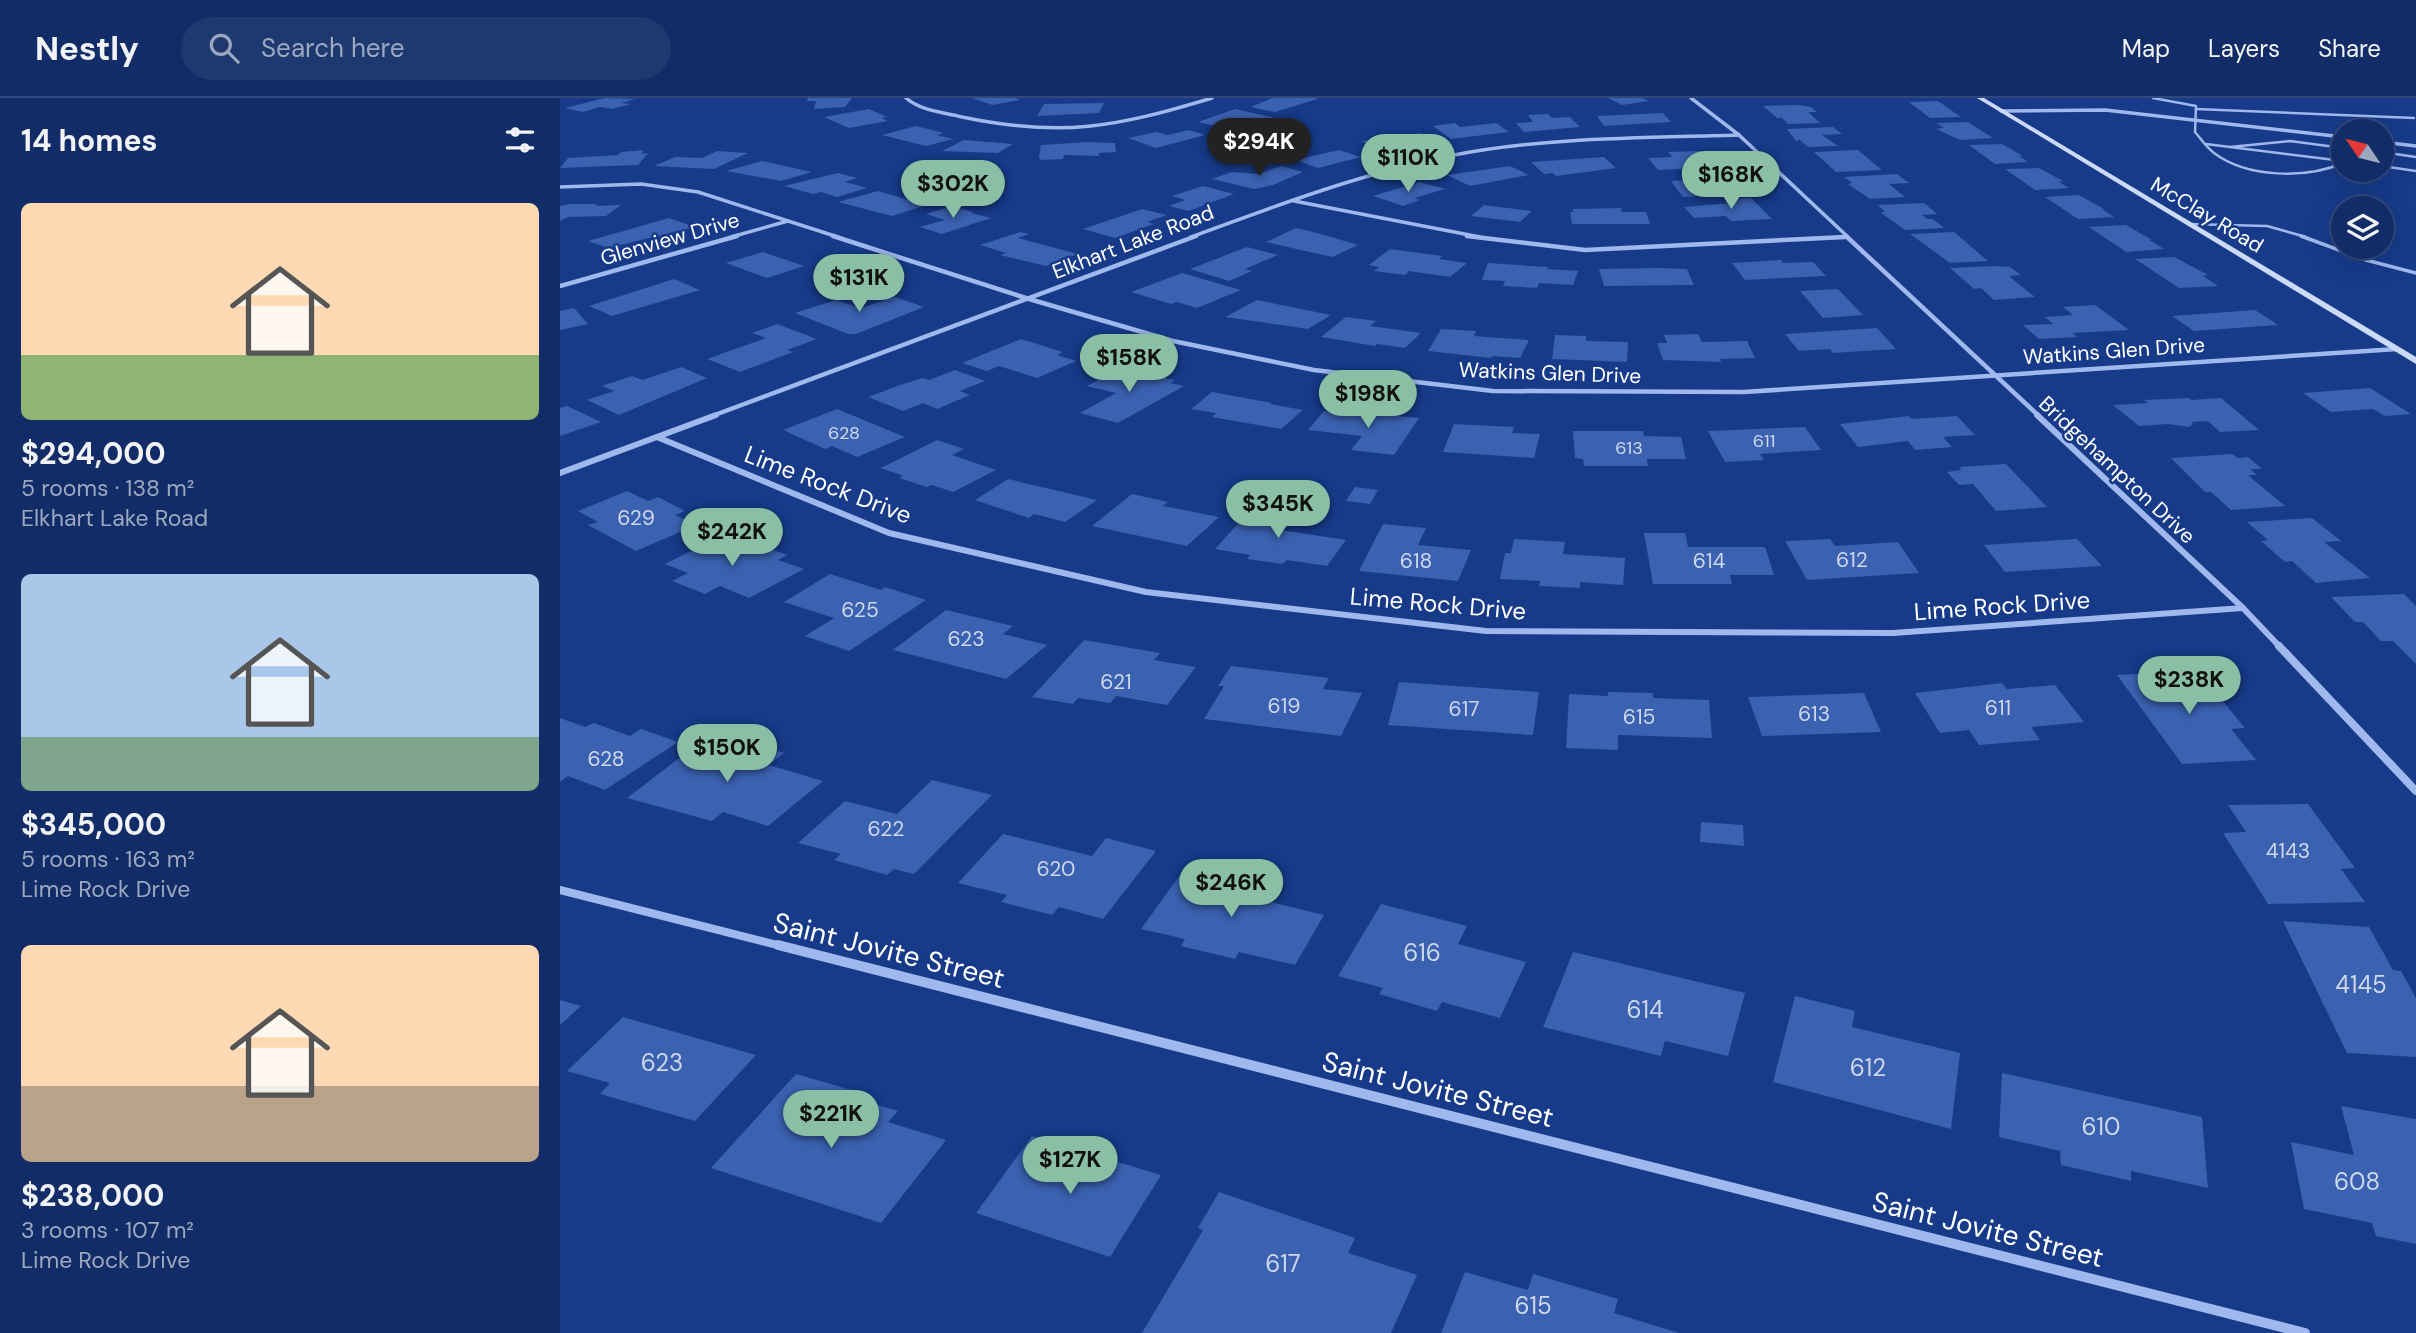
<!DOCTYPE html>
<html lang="en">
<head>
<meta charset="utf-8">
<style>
	:root { --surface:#112c67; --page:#1e3870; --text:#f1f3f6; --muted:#9ca7c0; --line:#30487b; --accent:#8abfa5 }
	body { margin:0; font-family:"DM Sans",sans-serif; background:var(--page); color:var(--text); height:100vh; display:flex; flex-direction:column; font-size:26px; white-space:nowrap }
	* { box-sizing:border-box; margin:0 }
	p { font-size:23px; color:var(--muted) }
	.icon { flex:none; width:38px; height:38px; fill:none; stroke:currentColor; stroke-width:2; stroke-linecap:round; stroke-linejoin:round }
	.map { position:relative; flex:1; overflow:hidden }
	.sheet { display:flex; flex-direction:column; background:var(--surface); width:560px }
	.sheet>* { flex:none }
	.needle { width:46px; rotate:305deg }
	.controls { position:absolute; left:1771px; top:21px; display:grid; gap:14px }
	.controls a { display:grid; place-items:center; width:63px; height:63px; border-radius:50%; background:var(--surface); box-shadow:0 7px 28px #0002,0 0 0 2px var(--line); font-size:35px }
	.price { position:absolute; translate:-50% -60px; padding:0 16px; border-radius:24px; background:var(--accent); color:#111; font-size:23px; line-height:46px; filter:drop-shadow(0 2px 4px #0008) }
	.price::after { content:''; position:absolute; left:50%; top:42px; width:21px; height:16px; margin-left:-10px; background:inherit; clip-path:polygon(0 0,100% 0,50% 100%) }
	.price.active { background:#222; color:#fff }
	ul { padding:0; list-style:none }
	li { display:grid; align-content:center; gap:14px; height:371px; padding:0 21px }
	li span { display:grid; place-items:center; height:217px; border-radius:10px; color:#555 }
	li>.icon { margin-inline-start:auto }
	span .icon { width:126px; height:126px; fill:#fffc; stroke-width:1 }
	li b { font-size:30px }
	h2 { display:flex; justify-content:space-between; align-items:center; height:84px; padding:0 21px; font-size:30px }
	header { display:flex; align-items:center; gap:42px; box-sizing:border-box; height:98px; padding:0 35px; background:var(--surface); border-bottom:2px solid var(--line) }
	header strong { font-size:33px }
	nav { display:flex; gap:38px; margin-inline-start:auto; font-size:24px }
	.search { width:490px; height:63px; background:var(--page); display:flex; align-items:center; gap:18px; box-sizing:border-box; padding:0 24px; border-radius:38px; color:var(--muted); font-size:26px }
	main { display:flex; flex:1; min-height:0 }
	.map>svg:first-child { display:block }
	.building { fill:#3b61b1 }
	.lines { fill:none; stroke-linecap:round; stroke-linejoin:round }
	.lane-far1 { stroke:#9fb8ee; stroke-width:2.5 }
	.lane { stroke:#9fb8ee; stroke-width:3.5 }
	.street-far4 { stroke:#9fb8ee; stroke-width:3.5 }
	.street-far3 { stroke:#9fb8ee; stroke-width:4.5 }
	.street-far2 { stroke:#9fb8ee; stroke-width:6 }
	.street-far1 { stroke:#9fb8ee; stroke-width:8 }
	.street { stroke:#9fb8ee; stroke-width:10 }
	.secondary { fill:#ccdafa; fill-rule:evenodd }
	.labels { text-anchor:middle; stroke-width:5; stroke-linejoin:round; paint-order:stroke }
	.far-number-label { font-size:18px; fill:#ced8ec }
	.far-street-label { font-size:21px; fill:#fff; stroke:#173a89 }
	.number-label { font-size:21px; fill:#ced8ec }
	.street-label { font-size:24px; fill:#fff; stroke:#173a89 }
	.near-number-label { font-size:24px; fill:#ced8ec }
	.near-street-label { font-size:28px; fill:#fff; stroke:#173a89 }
</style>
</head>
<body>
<header>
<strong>Nestly</strong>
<div class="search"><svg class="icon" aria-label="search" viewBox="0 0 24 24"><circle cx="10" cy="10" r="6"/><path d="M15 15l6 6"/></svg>Search here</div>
<nav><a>Map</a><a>Layers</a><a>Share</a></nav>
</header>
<main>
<section class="sheet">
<h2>14 homes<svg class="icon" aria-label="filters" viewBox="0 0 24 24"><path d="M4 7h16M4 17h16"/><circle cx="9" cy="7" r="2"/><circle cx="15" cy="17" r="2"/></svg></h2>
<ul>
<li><span style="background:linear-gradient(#ffd9b3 70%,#8fb573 0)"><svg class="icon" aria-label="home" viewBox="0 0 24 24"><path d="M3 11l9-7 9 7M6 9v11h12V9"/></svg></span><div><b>$294,000</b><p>5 rooms · 138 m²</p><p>Elkhart Lake Road</p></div></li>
<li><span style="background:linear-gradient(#a9c7e8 75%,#7fa58c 0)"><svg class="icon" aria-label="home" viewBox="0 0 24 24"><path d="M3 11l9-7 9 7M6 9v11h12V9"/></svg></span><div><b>$345,000</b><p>5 rooms · 163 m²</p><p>Lime Rock Drive</p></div></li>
<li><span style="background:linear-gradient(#ffd9b3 65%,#b9a48a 0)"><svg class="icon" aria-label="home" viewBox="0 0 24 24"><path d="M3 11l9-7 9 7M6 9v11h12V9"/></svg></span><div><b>$238,000</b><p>3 rooms · 107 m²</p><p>Lime Rock Drive</p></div></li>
</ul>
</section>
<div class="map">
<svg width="1856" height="1235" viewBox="0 0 1856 1235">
	<rect width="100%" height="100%" fill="#173a89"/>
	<g class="building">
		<path d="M45,0L75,1L61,5L71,6L52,11L40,9L23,14L5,10Z"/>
		<path d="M248,0H292L285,9L254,11L256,3H247Z"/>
		<path d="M412,0H456L460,2L432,7Z"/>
		<path d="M712,0H757V1L715,14L691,9Z"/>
		<path d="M1048,0H1082L1089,3L1062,7Z"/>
		<path d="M1378,3L1401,19L1370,20L1349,4Z"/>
		<path d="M544,5L539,15L477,18L484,6Z"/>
		<path d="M1239,7L1251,9L1257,14H1248L1260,25L1228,26L1222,20H1217L1203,8Z"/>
		<path d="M309,11L327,19L321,20L328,23L289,30L264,19Z"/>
		<path d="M675,11L715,20L694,27L674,22L656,28L638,24Z"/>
		<path d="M1103,15L1111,24L1044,28L1037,18Z"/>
		<path d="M988,16L992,20L1010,19L1020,29L964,34L956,25L973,24L968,17Z"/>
		<path d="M1408,24L1433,40L1400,42L1376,31L1384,30L1376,25Z"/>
		<path d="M895,25L900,29L936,25L949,34L891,41L873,28Z"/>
		<path d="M356,28L384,35L377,37L393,41L366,48L322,37Z"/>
		<path d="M1273,29L1282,36L1262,37L1278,48L1248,49L1240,42L1236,43L1227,31Z"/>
		<path d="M629,32L645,37L596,50L568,40L597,34L608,37Z"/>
		<path d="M860,35L877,43L822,53L801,43Z"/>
		<path d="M404,42L453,46L438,55L382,53Z"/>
		<path d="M528,44L555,45L556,54L539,55V58L504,57L503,61L481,62L479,59L481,47Z"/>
		<path d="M1442,46L1463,58H1459L1468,64L1435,66L1409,47Z"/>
		<path d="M84,52L81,56L88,55L78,67L0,70L8,60L58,57L61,54Z"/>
		<path d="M779,52L801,59L758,70L736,62Z"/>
		<path d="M1298,52L1322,72L1276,74L1254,54Z"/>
		<path d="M157,53L188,55L154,71L94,68L115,59L142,60Z"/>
		<path d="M1140,53L1156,69L1098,72L1088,60L1112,59L1108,54Z"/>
		<path d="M1044,59L1056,70L996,78L993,75L984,76L971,64Z"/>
		<path d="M202,63L252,74L221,83L166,73Z"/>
		<path d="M721,68L743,74L713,87L694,91L652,81L672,74L698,76Z"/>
		<path d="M950,68L969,77L910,88L887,77Z"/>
		<path d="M1479,70L1503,83L1499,84L1509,90L1475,92L1445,71Z"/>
		<path d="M278,75L297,80L285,84L307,90L277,99L261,94L253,96L224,88Z"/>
		<path d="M1154,75L1162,84H1177L1188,96L1123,99L1111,83L1128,82L1123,76Z"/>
		<path d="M1337,76L1349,85L1329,86L1345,99L1310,101L1288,86L1292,85L1284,79Z"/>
		<path d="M860,84L885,91L854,100L860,102L843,108L813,98Z"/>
		<path d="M643,88L674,96L629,113L609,108L626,102L612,98Z"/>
		<path d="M318,93L366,107L332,118L278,104Z"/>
		<path d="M1519,97L1544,111H1542L1554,119L1518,121L1485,99Z"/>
		<path d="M1191,100L1212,121L1171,123L1166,118L1134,120L1124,109L1172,105L1169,101Z"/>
		<path d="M1364,105L1377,116L1362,117L1367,121H1373L1384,130L1345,132L1320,114H1325L1318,107Z"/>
		<path d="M9,106H38L35,108L61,107L46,118L8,119L0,123V108Z"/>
		<path d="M924,107L972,113L960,124L911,118Z"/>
		<path d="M392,108L413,114L411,115L431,120L382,136L360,129L385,122L366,116Z"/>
		<path d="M1061,110L1062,114H1086L1090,126H1012L1010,114H1013V111Z"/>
		<path d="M582,111L607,117L587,124L594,126L555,140L523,131Z"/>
		<path d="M109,120L135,129L48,150L28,143Z"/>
		<path d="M1566,127L1592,142H1589L1604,151L1566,154L1529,129Z"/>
		<path d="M736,130L761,136L798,147L772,159L706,144Z"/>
		<path d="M460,134L469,136L458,140L518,156L486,168L440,157L446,155L420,147Z"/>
		<path d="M1394,134L1428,163L1390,165L1350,136Z"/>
		<path d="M687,149L718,157L685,171L692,173L669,183L630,171Z"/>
		<path d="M830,151L882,158L879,161L907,165L890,179L849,173L845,177L814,173L819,169L809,167Z"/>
		<path d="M203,154L244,168L207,180L166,165Z"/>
		<path d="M1614,159L1648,177L1643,178L1658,188L1619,190L1575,161Z"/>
		<path d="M1221,162L1223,165L1253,164L1266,178L1185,182L1172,165Z"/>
		<path d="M928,165L988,169L987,171L1018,173L1013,187L979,185L977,190L943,188L945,183L922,182Z"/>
		<path d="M1436,168L1450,169L1461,177L1449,178L1475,199L1434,202L1421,190L1414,191L1390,170Z"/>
		<path d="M1098,170L1127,171L1134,187L1044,188L1039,171Z"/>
		<path d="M622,175L681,192L637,210L617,204L611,206L571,194Z"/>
		<path d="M114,181L140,192L52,218L29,208Z"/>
		<path d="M1278,191L1303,217L1263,220L1240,193Z"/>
		<path d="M335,199L364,209L296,236H288L235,215L276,202L301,210Z"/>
		<path d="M697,202L771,217L748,231L665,219Z"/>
		<path d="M1535,207L1569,232L1513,235L1517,239L1479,241L1463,227L1493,226L1485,219L1513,217L1503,209Z"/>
		<path d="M14,210L28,226L0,232V213Z"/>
		<path d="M1695,212L1718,227L1634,233L1612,218Z"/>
		<path d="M786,219L816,223L810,228L861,235L845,250L817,246L815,248L761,239Z"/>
		<path d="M217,226L257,241L227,252L233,254L180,274L147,261L206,240L192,235Z"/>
		<path d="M1317,230L1336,251L1273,255L1270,251L1239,253L1225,236Z"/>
		<path d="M881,231L916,233L914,238L969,242L960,260L932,258L931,260L868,253Z"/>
		<path d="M1138,236L1142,244L1187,243L1195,260L1160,261L1161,264L1103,262L1097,245H1107L1104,237Z"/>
		<path d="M995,237L1026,238V243L1068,244L1067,264L992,261Z"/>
		<path d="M461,241L503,254L497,257L516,263L477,280L439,268L427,273L402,265Z"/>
		<path d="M121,269L147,280L59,317L27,302L54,293L42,288L72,278L83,282Z"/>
		<path d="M559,271L615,282L610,285L624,288L558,325L520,315L556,295L527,288Z"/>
		<path d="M395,272L425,283L400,293L410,297L377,311L363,305L343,313L308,299L340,287L363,280L369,282Z"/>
		<path d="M1810,290L1851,316L1825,318L1813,311L1771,314L1743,295Z"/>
		<path d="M652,294L712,305L710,306L743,312L721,331L652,319L656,315L631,311Z"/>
		<path d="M1629,300L1631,302L1661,300L1699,332L1660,334L1648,323L1632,324L1633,326L1629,329L1608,326L1579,328L1553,307L1588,305L1584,302Z"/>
		<path d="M7,308L41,324L0,338V310Z"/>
		<path d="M277,311L345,339L297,359L272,348L265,351L223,332Z"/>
		<path d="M764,313L817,318L818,316L859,320L834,357L791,352L802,338L748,332Z"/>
		<path d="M1349,318L1352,321L1397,318L1415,337L1383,339L1392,349L1355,352L1348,343L1298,349L1280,326Z"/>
		<path d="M894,326L954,329L952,335L980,336L974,360L883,354Z"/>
		<path d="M1245,329L1261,352L1200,356L1204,362L1165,364L1148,333Z"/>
		<path d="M1013,333H1083L1084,338L1121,339L1126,361H1087L1088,368H1024L1023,361L1015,360Z"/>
		<path d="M377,342L404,351L392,357L436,372L393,394L372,387L367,389L339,380L343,378L321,370Z"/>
		<path d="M1672,356L1678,360L1688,359L1702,371H1690L1697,377H1688L1725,408L1671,412L1651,394H1645L1611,360Z"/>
		<path d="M1446,366L1487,409L1436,413L1413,386L1399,387L1387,374L1402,372L1399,369Z"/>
		<path d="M448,381L537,402L505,424L474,416L469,420L415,402Z"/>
		<path d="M795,389L818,392L810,406L786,403Z"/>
		<path d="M67,393L88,403L98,399L125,413L115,417L136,427L76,453L28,427L38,424L18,413Z"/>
		<path d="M572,396L608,404L603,408L659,419L627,448L532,428Z"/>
		<path d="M699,407L735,413L721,432L786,442L767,468L727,462L722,466L687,461L690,457L655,451L685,418L689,419Z"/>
		<path d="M1752,420L1781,443L1764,444L1810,480L1756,485L1732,463L1725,464L1701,443L1708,442L1687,424Z"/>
		<path d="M823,426L866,430L858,447L911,452L898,483L799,473Z"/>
		<path d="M1084,435H1125L1128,449H1205L1214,477H1170L1172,486H1093Z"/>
		<path d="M161,438L187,448L195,445L227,457L218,462L244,471L189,500L160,488L145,496L112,483L128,475L105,466Z"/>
		<path d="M954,441L1005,444L1003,456L1065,460L1063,487L1020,484V490L979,488L980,483L940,481L945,455H951Z"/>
		<path d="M1270,441L1275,448L1338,444L1359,475L1247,482L1225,443Z"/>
		<path d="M1517,441L1542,468L1445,474L1424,447Z"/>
		<path d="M270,476L321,492L325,489L366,502L289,553L245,538L274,520L224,504Z"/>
		<path d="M1844,496L1856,508V566L1833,543H1821L1803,524H1795L1771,499Z"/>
		<path d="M386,512L453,528L443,536L487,547L446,581L333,552Z"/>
		<path d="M524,542L600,555L594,562L636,569L607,607L556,598L550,605L518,600L513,606L472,599Z"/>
		<path d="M671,568L769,580L763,591L802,595L781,638L644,621L664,588H658Z"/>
		<path d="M1638,573L1685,630L1671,631L1696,662L1622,666L1557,577Z"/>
		<path d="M839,584L979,594L973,637L828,627Z"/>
		<path d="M1442,585L1447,591L1495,587L1524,624L1471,629L1480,642L1419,647L1409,632L1380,635L1355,595Z"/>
		<path d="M1048,594L1093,595V600L1149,602L1152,640L1058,637V652L1006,650L1009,596L1048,598Z"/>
		<path d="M1304,595L1321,634L1202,638L1188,599Z"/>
		<path d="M0,620L25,629L34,625L70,638L81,631L118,644L45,692L8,678L0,684Z"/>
		<path d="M165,639L224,655L209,667L263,683L208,728L163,714L152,723L67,700L135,648L146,652Z"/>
		<path d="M372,682L432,697L354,776L334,771L327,777L274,762L281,756L238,745L285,703L337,716Z"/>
		<path d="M1748,706L1795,770L1781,771L1805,804L1708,806L1663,735L1686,734L1668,707Z"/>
		<path d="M1141,724L1183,727L1184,748L1140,744Z"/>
		<path d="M443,736L532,758L546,740L596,753L543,821L499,809L492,817L441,804L447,797L398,785Z"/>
		<path d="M628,766L687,779L676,796L764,817L735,867L679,854L675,861L621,848L625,841L581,831Z"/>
		<path d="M821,806L907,828L898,846L966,864L940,920L882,904L877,913L819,896L823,890L778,878Z"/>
		<path d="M1723,823L1809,829L1833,872L1841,873L1856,900V959L1787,955Z"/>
		<path d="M1013,854L1185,895L1168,958L1105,943L1101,958L983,929Z"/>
		<path d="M1235,898L1295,913L1292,929L1400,955L1391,1031L1213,984Z"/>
		<path d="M0,902L21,908L0,927Z"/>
		<path d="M63,919L196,957L135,1023L40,996L50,985L7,973Z"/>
		<path d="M1442,975L1642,1019L1648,1090L1571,1073V1083L1501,1067L1500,1053L1439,1039Z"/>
		<path d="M236,976L295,993L290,999L338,1013L328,1024L386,1042L321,1125L151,1070Z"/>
		<path d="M1781,1008L1856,1021V1146L1816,1138L1812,1125L1744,1111L1731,1044L1794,1057Z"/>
		<path d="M472,1038L601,1077L550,1159L416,1115Z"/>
		<path d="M659,1094L795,1140L788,1155L857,1177L831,1235H582L643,1132L638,1130Z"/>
		<path d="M905,1174L968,1192L973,1176L1058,1201L1054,1215L1119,1235H881Z"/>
	</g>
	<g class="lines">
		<g class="lane-far1">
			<path d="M1593,0L1636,8L1635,34C1641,41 1646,49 1654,55C1687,80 1746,81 1783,65"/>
			<path d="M1636,11L1854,20"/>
			<path d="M1646,46L1670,49"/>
			<path d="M1783,50L1730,43L1670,49L1783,63"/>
			<path d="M1822,54L1856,59"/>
			<path d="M1822,68L1856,73"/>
			<path d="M1628,126L1707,128L1746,139"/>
		</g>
		<path class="lane" d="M1741,138L1806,162L1856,175"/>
		<g class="street-far4">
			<path d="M346,0C361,13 383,14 402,19C502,40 556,29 652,0"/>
			<path d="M1131,0L1179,37L1288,139"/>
			<path d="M1441,13L1545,12L1783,39"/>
			<path d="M1822,44L1856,48"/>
			<path d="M0,89L81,86L138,94L278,139"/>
			<path d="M734,103L920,139"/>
			<path d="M171,139L228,123"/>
			<path d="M631,139C715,108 800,76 889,58C984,39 1082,40 1179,37"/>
			<path d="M1278,139H1285"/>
		</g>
		<g class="street-far3">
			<path d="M273,138L469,201L613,243L754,272L933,293L1184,294L1837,251"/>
			<path d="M907,138L1025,152L1285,139"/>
			<path d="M1286,138L1479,318"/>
			<path d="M0,188L177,138"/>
			<path d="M152,318L636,138"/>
		</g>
		<g class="street-far2">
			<path d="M1477,317L1683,510L1721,550"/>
			<path d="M97,339L329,435L586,494L926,533L1333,535L1683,510"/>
			<path d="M0,375L156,317"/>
		</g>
		<g class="street-far1">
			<path d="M1719,548L1856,693"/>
			<path d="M0,792L225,849"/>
		</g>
		<path class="street" d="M218,847L1745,1235"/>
		<path class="secondary" d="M1417,0H1424L1856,259V266Z"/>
	</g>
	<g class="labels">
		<g class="far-number-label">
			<text x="284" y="341">628</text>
			<text x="1204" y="349">611</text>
			<text x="1069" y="356">613</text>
		</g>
		<g class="far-street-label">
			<text transform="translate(1647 117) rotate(31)" y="7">McClay Road</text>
			<text transform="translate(110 141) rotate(-16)" y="7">Glenview Drive</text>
			<text transform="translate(573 144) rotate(-21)" y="7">Elkhart Lake Road</text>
			<text transform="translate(1554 253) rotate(-4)" y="7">Watkins Glen Drive</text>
			<text transform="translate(990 275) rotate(2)" y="7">Watkins Glen Drive</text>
			<text transform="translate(1557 372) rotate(43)" y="7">Bridgehampton Drive</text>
		</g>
		<g class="number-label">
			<text x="76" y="427">629</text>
			<text x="1292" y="469">612</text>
			<text x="856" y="470">618</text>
			<text x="1149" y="470">614</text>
			<text x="300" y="519">625</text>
			<text x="406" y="548">623</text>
			<text x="556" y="591">621</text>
			<text x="724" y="615">619</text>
			<text x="1438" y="617">611</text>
			<text x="904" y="618">617</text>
			<text x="1254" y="623">613</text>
			<text x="1079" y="626">615</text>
			<text x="46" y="668">628</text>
			<text x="326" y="738">622</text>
			<text x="1728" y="760">4143</text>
			<text x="496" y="778">620</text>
		</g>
		<g class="street-label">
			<text transform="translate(268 387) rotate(21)" y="8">Lime Rock Drive</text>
			<text transform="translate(878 506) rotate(5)" y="8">Lime Rock Drive</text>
			<text transform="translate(1442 508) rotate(-4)" y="8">Lime Rock Drive</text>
		</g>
		<g class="near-number-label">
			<text x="862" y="863">616</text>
			<text x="1801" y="895">4145</text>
			<text x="1085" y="920">614</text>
			<text x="102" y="973">623</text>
			<text x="1308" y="978">612</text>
			<text x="1541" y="1037">610</text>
			<text x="1797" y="1092">608</text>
			<text x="723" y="1174">617</text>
			<text x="973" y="1216">615</text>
		</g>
		<g class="near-street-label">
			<text transform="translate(329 852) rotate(14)" y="10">Saint Jovite Street</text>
			<text transform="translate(878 991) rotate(14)" y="10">Saint Jovite Street</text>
			<text transform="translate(1428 1131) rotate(14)" y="10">Saint Jovite Street</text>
		</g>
	</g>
</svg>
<div class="controls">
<a><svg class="needle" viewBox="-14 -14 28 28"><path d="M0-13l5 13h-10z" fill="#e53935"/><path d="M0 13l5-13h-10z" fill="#9ca7c0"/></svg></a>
<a><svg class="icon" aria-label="layers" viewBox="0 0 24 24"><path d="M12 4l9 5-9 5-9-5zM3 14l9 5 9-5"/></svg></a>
</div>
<b class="price active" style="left:699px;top:80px">$294K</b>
<b class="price" style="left:848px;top:96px">$110K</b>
<b class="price" style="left:1171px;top:113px">$168K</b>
<b class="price" style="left:393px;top:122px">$302K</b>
<b class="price" style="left:299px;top:216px">$131K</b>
<b class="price" style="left:569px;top:296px">$158K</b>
<b class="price" style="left:808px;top:332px">$198K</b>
<b class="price" style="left:718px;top:442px">$345K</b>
<b class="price" style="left:172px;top:470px">$242K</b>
<b class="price" style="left:1629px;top:618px">$238K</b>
<b class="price" style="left:167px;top:686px">$150K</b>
<b class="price" style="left:671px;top:821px">$246K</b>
<b class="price" style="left:271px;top:1052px">$221K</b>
<b class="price" style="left:510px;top:1098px">$127K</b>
</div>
</main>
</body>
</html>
